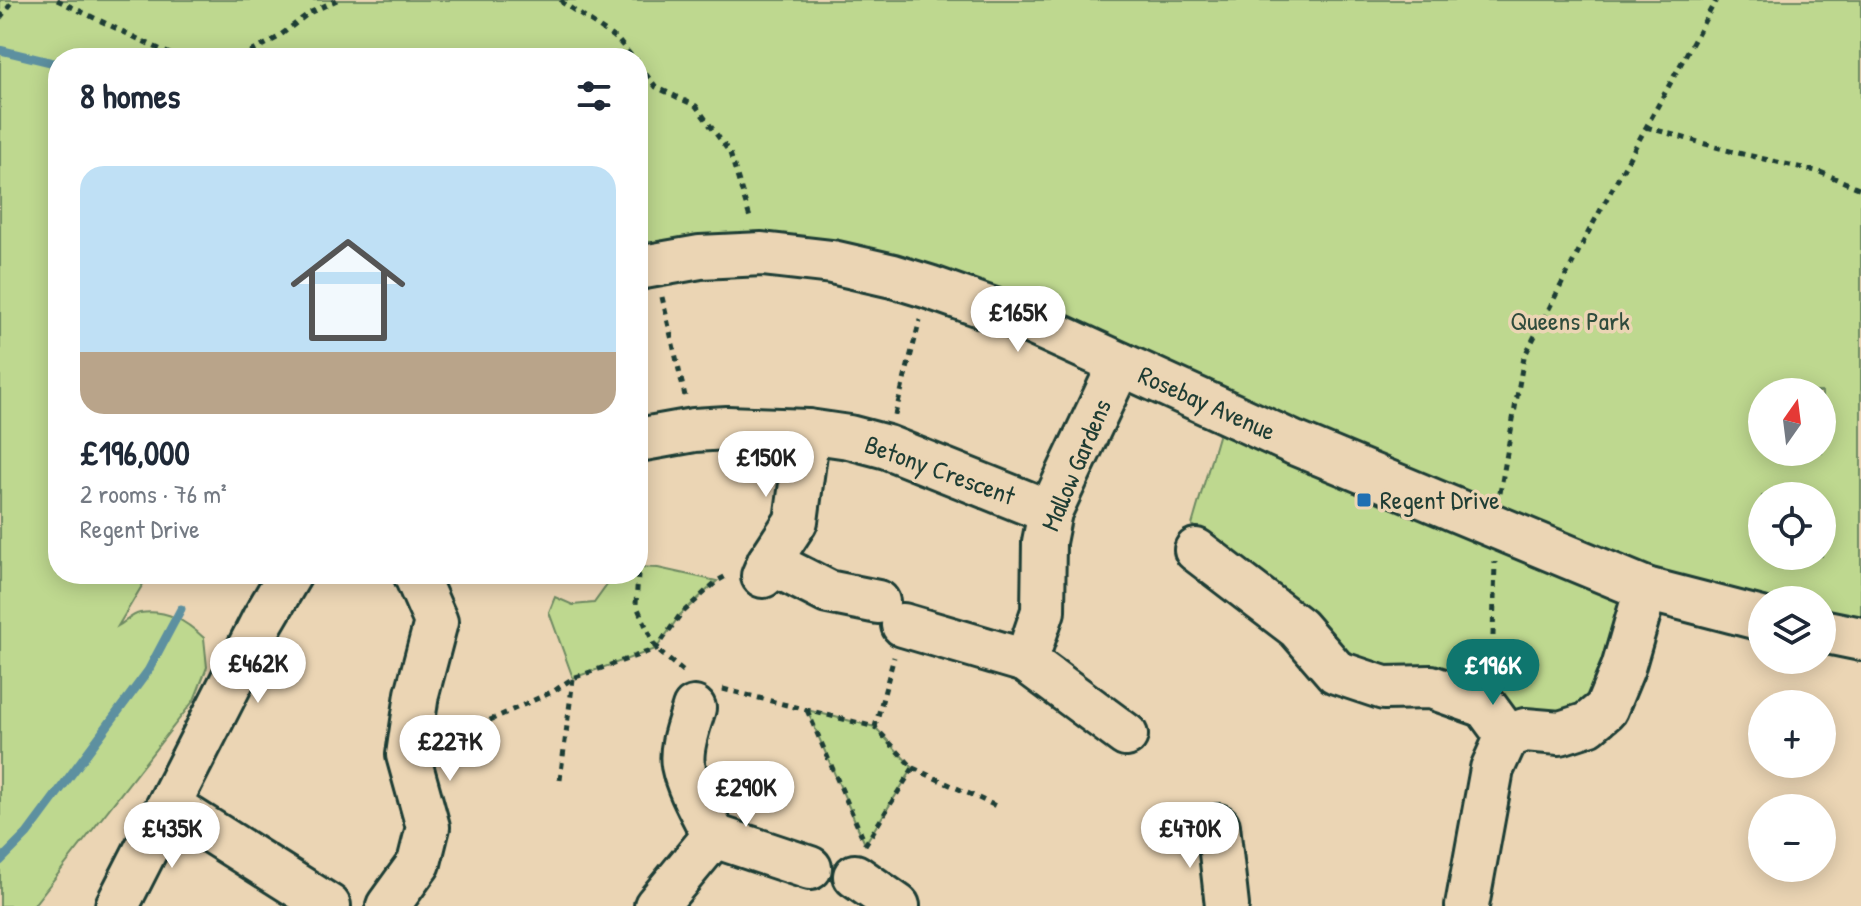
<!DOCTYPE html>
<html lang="en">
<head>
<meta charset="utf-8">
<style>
	:root { --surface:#fff; --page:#f2f2f3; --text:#1f2937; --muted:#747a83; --line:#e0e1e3; --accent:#0f766e }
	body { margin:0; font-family:"Patrick Hand",sans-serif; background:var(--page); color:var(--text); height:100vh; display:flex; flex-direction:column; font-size:30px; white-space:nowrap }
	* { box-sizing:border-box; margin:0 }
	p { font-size:26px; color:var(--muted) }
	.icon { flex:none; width:44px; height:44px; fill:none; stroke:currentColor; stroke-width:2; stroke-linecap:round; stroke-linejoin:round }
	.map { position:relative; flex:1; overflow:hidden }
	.details { position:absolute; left:48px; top:48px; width:600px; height:536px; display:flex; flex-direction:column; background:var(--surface); border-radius:32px; box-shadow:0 4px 20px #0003 }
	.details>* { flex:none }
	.needle { width:52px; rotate:14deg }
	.buttons { position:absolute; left:1748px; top:378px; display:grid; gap:16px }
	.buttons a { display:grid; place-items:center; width:88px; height:88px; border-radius:50%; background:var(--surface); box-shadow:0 4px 20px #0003; font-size:40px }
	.price { position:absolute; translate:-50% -68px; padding:0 18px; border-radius:28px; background:#fff; color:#222; font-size:26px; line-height:52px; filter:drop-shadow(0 2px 4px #0008) }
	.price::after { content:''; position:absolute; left:50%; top:48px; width:24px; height:18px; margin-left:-12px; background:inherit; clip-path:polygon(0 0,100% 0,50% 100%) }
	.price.active { background:var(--accent); color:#fff }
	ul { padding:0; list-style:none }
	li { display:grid; align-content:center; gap:16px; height:424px; padding:0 32px }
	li+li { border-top:2px solid var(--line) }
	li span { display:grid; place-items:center; height:248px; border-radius:24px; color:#555 }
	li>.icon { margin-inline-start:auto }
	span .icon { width:144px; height:144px; fill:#fffc; stroke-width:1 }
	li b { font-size:34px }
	h2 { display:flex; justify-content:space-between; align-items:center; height:96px; padding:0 32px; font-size:34px }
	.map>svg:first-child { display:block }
	.green { fill:#bed88f; stroke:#6e8a62; stroke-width:2; fill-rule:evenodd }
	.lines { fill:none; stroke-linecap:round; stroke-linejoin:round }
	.stream { stroke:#5d90a0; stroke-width:9 }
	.minor-casing { stroke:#1f3d34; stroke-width:48 }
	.path { stroke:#1f3d34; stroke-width:5; stroke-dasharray:6 6; stroke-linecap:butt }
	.minor { stroke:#ebd5b4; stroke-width:42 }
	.poi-dot { fill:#1f6fb2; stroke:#ebd5b4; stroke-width:3 }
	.labels { text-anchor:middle; stroke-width:7; stroke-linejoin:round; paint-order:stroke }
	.park-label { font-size:26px; fill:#2f4c3d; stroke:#ebd5b4 }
	.street-label { font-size:26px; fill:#1f3d34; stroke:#ebd5b4 }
	.poi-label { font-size:26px; fill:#1f3d34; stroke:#ebd5b4; text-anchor:start }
</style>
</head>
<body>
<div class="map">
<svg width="1861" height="906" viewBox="0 0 1861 906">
	<rect width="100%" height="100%" fill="#ebd5b4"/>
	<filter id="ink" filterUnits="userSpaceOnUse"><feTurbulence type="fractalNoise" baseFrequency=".0125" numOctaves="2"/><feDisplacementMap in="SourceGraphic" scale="16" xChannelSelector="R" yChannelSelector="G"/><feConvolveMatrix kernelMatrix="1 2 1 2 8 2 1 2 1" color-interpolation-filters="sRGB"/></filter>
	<g filter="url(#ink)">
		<g class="green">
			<path d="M0,0H1861V620L1822,610V600H1780L1659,571L1511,517L1044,312L638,255V58H58V574H149L118,626C125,622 133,614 140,613C167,609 186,621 204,638L207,667L194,700L33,906H0ZM1762,392H1822V452H1762ZM1762,496H1822V556H1762Z"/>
			<path d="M1225,412L1646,589L1623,668L1560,733L1377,673L1342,657L1283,595L1192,525Z"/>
			<path d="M638,567L658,568L717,581L680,615L656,649L573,678L549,612L555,597L573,605L594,603L615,574H638Z"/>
			<path d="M807,710L875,727L913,768L865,844Z"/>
		</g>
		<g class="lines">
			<g class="stream">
				<path d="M0,50L58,64"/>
				<path d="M0,861L27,834L148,671L181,609"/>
			</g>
			<g class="minor-casing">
				<g id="minor">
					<path d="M638,268L700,257L762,254L832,262L893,276L929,287L1031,323L1294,443L1646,589L1762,619"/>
					<path d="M638,440L694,430L727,428L808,431L849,437L887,447L1050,512"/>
					<path d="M1196,550L1298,628L1336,672L1384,688L1431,687L1485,706L1507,736"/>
					<path d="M769,562L828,592L878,602"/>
					<path d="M763,576L769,562L796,521L808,431"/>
					<path d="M903,625L1026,661L1126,735"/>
					<path d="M1822,631L1861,639"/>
					<path d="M1026,661L1043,611L1044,542L1050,512L1120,364"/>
					<path d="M169,805L329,906"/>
					<path d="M1218,826L1227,906"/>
					<path d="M714,836L810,868"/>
					<path d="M855,876L898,906"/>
					<path d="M117,906L263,620L290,574"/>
					<path d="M388,906L419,863L428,827L408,755L417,694L436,622L415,574"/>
					<path d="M656,906L714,836C703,814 688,790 683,765C680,747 689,725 694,708"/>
					<path d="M1467,906L1492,769L1507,736L1525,730L1560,733L1588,724L1606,709L1623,668L1646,589"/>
				</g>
			</g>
			<g class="path">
				<path d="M57,0L178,58"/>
				<path d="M561,0L563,3L618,40L633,58"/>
				<path d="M0,18L14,0"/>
				<path d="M240,58L277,38L309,13L337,0"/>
				<path d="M638,64L656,87L696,106L730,153L750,218"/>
				<path d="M1646,127L1730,151L1820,172L1861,189"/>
				<path d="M662,297L685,396"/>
				<path d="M895,415L920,320"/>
				<path d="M1500,493L1524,357L1589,231L1716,0"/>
				<path d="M638,501L643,516L638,570"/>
				<path d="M638,574L636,604L656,649L685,673"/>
				<path d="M1492,672L1495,562"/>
				<path d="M723,689L875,727L894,657"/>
				<path d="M807,710L865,843"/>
				<path d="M446,740L554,691L573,678L656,649L680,615L717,581L728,575"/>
				<path d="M913,768L1000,808"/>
				<path d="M560,780L573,679"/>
				<path d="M865,845L913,768L875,727"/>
			</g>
			<use href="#minor" class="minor"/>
		</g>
	</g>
	<rect class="poi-dot" x="1356" y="492" width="16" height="16" rx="4"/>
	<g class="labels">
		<g class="park-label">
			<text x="1570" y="330">Queens Park</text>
		</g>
		<g class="street-label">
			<text transform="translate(1207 403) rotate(24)" y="9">Rosebay Avenue</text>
			<text transform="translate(1076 465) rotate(-67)" y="9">Mallow Gardens</text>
			<text transform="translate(940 470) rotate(20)" y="9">Betony Crescent</text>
		</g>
		<g class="poi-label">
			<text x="1380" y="509">Regent Drive</text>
		</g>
	</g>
</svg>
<div class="buttons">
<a><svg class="needle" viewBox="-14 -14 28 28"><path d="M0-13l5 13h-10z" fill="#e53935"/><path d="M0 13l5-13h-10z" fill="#747a83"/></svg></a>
<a><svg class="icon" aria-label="locate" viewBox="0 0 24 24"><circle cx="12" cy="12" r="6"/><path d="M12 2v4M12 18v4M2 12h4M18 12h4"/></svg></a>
<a><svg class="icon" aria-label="layers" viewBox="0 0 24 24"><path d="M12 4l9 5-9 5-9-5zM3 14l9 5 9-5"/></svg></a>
<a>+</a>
<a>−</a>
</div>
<b class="price" style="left:1018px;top:354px">£165K</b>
<b class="price" style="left:766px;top:499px">£150K</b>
<b class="price" style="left:258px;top:705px">£462K</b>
<b class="price active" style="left:1493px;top:707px">£196K</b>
<b class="price" style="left:450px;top:783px">£227K</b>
<b class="price" style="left:746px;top:829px">£290K</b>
<b class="price" style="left:172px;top:870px">£435K</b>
<b class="price" style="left:1190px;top:870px">£470K</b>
<section class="details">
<h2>8 homes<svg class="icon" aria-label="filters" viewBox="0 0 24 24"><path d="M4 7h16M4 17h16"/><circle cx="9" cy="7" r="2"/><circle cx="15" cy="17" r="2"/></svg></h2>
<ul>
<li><span style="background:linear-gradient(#bfe0f5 75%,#b9a48a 0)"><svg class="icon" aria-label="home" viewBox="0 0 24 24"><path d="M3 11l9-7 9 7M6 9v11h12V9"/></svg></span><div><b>£196,000</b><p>2 rooms · 76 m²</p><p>Regent Drive</p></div></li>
</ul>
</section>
</div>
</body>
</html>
